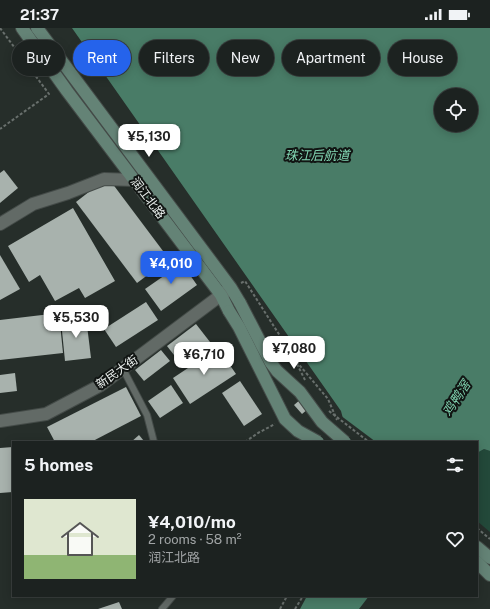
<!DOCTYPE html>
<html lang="en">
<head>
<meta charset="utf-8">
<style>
	:root { --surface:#1c2220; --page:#252a29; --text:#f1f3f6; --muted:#a0a4a5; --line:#3a3f3e; --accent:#2563eb }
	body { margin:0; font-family:"Public Sans","Noto Sans SC",sans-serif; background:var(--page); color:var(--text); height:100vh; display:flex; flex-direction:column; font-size:15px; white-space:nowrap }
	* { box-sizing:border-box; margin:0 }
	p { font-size:13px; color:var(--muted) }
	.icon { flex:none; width:22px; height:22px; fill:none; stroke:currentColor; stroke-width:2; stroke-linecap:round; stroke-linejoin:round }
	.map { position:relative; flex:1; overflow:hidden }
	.sheet { position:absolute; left:12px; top:413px; width:466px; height:156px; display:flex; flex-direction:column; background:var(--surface); border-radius:0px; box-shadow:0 2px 10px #0003,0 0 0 1px var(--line) }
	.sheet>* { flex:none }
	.banner { position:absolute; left:12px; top:12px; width:466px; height:36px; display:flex; gap:8px }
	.controls { position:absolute; left:434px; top:60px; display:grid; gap:8px }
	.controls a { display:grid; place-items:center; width:44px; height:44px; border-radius:50%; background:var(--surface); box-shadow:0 2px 10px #0003,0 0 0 1px var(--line); font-size:20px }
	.price { position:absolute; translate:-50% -34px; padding:0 9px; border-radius:8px; background:#fff; color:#222; font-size:13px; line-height:26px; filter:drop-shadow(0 1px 2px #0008) }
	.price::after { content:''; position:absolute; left:50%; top:24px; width:12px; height:9px; margin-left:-6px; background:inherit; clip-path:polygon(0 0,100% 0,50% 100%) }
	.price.active { background:var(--accent); color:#fff }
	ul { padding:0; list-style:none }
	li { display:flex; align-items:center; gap:12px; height:100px; padding:0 12px }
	li span { display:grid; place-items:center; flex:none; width:112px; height:80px; border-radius:0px; color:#555 }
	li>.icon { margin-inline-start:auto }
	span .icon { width:48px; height:48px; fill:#fffc; stroke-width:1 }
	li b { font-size:17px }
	h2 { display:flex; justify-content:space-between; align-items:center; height:48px; padding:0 12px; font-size:17px }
	.pill { padding:0 14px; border-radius:18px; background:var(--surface); box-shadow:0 2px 10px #0003,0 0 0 1px var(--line); font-size:14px; line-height:36px }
	.pill.active { background:var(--accent); color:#fff }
	.status { display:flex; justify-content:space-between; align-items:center; height:28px; padding:0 20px; background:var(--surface); direction:ltr }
	.status svg { height:11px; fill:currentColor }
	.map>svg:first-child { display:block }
	.green { fill:#23493a }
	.water { fill:#497c67; fill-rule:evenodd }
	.pier { fill:#262e2a }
	.building { fill:#a8b2ad }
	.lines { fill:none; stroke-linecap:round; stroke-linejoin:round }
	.lane-casing { stroke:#444b48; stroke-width:8 }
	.street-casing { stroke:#444b48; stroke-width:14 }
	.secondary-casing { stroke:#444b48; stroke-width:14 }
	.path { stroke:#69706d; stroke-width:2; stroke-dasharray:3 2; stroke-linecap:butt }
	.lane { stroke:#626a66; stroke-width:6 }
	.street { stroke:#626a66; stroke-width:12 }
	.secondary { stroke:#648376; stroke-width:12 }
	.secondary-bridge-casing { stroke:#444b48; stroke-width:14; stroke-linecap:butt }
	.path-bridge { stroke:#69706d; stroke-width:2; stroke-dasharray:3 2; stroke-linecap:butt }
	.secondary-bridge { stroke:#648376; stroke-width:12 }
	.labels { text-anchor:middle; stroke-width:4; stroke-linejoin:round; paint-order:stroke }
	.street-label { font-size:12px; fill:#ecf1ef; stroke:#111513 }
	.water-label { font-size:13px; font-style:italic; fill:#81d4b1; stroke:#111513 }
</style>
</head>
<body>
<div class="status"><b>21:37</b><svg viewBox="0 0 49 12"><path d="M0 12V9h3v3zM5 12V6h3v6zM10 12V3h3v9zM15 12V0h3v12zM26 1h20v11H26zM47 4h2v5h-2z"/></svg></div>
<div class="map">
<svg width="490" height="581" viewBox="0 0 490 581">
	<rect width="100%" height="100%" fill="#262e2a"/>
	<path class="green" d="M484,421L490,423V504L477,493V425Z"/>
	<g class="water">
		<path d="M72,0H490V423L484,421L477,425V414H349L341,383ZM441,67H471V97H441Z"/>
		<path d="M307,568H369L359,581H300Z"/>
	</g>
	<path class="pier" d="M340,387L376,414H347Z"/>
	<g class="building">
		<path d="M4,142L18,160L0,175V145Z"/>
		<path d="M112,155L169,231L137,255L76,174L99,156Z"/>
		<path d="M73,180L115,253L85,270L79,260L55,273L40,247L29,254L8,218Z"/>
		<path d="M0,227L20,261L0,272Z"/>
		<path d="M178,230L197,257L161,283L145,261L168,245L164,240Z"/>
		<path d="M146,274L158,292L116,319L104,301Z"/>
		<path d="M59,285L63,325L0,332V292Z"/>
		<path d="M86,289L91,330L65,333L61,293Z"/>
		<path d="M196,296L210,314L181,336L167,318Z"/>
		<path d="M218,320L236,346L190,376L173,350Z"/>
		<path d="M161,322L170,333L144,353L135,342Z"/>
		<path d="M15,345L17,363L0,365V347Z"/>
		<path d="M240,353L262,386L244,398L222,365Z"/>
		<path d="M171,357L183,375L160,390L148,373Z"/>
		<path d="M126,359L141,388L91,414H55L47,399Z"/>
		<path d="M301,371L308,381L302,386L294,377Z"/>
		<path d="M139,407L144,413L143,414H131Z"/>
		<path d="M13,419V464L0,465V420Z"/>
		<path d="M119,574L122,581H98Z"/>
	</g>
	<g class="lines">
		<g class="lane-casing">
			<g id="lane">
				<path d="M123,341L147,387L154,414"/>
				<path d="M162,581L173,568"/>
			</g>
		</g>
		<g class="street-casing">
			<g id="street">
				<path d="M0,196L33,176L68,165L104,151L134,152"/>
				<path d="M0,393L46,386L101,357L229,261"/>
			</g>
		</g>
		<g class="secondary-casing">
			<g id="secondary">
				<path d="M22,0L67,63L221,267L229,283"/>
				<path d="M37,0L231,260L240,275"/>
				<path d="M477,519L490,530"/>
				<path d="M477,534L490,547"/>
			</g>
		</g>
		<g class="path">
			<path d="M0,0L49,66L0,101"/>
			<path d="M241,255L245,253L296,333L328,371L337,392"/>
			<path d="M297,336L305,352"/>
			<path d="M245,414L258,405L275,396"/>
			<path d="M477,500L490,511"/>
			<path d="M280,581L287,568"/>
			<path d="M295,581L303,568"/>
		</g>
		<use href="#lane" class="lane"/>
		<use href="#street" class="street"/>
		<use href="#secondary" class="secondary"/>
		<g class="secondary-bridge-casing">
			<g id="secondary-bridge">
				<path d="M240,275L271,335L277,343L300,364L322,394L345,414"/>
				<path d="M229,283L239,299L285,391L298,403L318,414"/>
			</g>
		</g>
		<path class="path-bridge" d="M329,383L369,414"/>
		<use href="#secondary-bridge" class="secondary-bridge"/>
	</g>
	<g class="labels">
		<g class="street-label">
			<text transform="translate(148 170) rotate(53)" y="4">润江北路</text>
			<text transform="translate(117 344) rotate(-35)" y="4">新民大街</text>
		</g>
		<g class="water-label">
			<text x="317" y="132">珠江后航道</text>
			<text transform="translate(456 370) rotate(-57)" y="5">鸡鸭滘</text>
		</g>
	</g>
</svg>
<div class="controls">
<a><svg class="icon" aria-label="locate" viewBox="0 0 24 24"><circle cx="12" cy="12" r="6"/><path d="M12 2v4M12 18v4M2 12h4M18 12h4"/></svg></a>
</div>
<b class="price" style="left:149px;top:130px">¥5,130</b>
<b class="price active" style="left:171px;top:257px">¥4,010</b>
<b class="price" style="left:76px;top:311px">¥5,530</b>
<b class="price" style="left:294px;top:342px">¥7,080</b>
<b class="price" style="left:204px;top:348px">¥6,710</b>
<div class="banner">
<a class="pill">Buy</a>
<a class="pill active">Rent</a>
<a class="pill">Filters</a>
<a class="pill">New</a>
<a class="pill">Apartment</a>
<a class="pill">House</a>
</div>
<section class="sheet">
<h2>5 homes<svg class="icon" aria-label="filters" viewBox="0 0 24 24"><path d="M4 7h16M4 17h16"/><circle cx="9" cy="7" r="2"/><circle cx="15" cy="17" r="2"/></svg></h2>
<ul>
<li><span style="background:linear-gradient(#dfe7d0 70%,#8fb573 0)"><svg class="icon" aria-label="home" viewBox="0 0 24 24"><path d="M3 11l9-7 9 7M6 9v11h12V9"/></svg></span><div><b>¥4,010/mo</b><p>2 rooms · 58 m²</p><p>润江北路</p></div><svg class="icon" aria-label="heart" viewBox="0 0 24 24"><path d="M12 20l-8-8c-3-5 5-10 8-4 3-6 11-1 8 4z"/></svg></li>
</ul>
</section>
</div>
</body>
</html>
